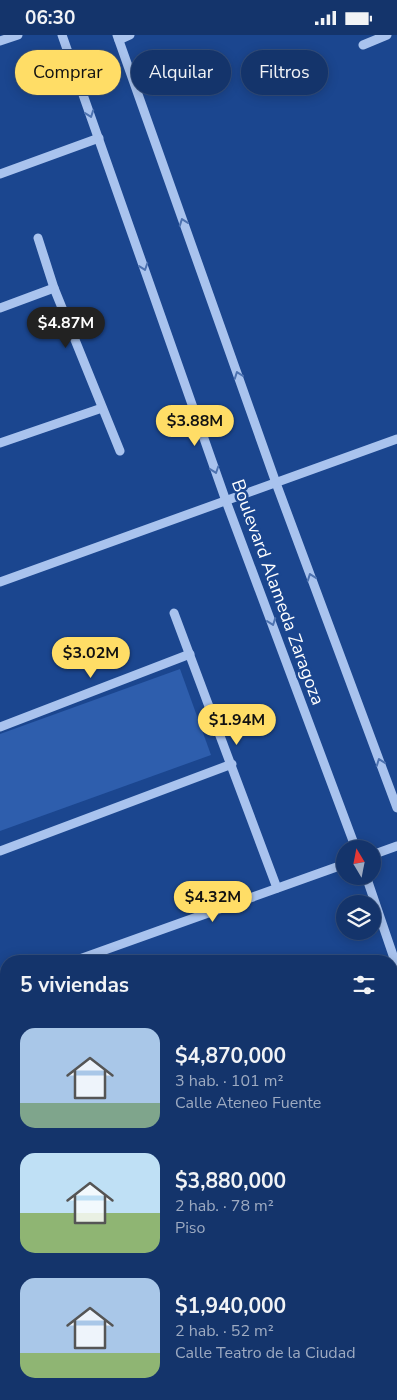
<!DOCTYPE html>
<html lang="es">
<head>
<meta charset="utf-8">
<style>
	:root { --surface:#14346b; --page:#213f73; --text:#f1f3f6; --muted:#9daac1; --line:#334f7e; --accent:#fd6 }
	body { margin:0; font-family:"Nunito Sans",sans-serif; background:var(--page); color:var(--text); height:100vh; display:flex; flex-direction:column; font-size:19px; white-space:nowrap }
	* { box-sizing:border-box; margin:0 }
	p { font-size:16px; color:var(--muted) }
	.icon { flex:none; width:28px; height:28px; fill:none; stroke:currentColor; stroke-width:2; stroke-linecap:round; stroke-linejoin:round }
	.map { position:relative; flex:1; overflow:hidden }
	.sheet { position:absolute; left:0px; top:920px; width:398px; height:445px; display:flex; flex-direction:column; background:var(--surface); border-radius:20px 20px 0 0; box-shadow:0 2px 12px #0003,0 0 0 1px var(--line) }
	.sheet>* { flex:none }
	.top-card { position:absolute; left:15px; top:15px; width:368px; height:45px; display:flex; gap:10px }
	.needle { width:32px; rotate:350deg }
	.buttons { position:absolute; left:336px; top:805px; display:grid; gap:10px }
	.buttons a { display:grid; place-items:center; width:45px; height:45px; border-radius:50%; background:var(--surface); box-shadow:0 2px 12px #0003,0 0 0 1px var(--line); font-size:25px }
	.price { position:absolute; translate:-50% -42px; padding:0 11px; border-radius:18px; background:var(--accent); color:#111; font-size:16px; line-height:32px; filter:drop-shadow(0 1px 2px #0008) }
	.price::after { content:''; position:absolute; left:50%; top:30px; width:15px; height:11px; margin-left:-8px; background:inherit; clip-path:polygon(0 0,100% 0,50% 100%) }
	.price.selected { background:#222; color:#fff }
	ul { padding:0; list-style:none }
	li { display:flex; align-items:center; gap:15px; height:125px; padding:0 20px }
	li span { display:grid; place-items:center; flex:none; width:140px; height:100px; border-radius:15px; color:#555 }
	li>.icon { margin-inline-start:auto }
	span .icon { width:60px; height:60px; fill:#fffc; stroke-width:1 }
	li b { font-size:21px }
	h2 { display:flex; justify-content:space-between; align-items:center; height:60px; padding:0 20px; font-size:21px }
	.pill { padding:0 18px; border-radius:22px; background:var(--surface); box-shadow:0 2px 12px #0003,0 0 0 1px var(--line); font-size:18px; line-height:45px }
	.pill.selected { background:var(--accent); color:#111 }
	.status { display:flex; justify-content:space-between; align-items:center; height:35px; padding:0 25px; background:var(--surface); direction:ltr }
	.status svg { height:14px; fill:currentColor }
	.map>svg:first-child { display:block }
	.green { fill:#2e5ead }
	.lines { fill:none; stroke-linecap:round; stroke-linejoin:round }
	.minor { stroke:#a9c3ee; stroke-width:9 }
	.oneway { stroke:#4d72b0 }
	.labels { text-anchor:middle; stroke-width:5; stroke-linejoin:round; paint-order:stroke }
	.street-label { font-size:18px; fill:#fff; stroke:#1b468f }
</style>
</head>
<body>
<div class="status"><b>06:30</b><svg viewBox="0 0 49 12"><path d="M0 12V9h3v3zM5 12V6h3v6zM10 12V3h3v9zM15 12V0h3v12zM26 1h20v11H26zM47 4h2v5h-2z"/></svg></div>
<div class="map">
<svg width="397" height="1365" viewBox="0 0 397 1365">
	<rect width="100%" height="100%" fill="#1b468f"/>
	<path class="green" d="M180,634L211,720L0,796V699Z"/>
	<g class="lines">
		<g class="minor">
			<path d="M62,0L226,466L356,814"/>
			<path d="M117,0L276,448L397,773"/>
			<path d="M119,5L130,0"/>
			<path d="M0,6L18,0"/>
			<path d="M363,10L387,0"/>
			<path d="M0,139L99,103"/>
			<path d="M38,203L54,253L120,416"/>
			<path d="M0,273L54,253"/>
			<path d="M0,408L102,373"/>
			<path d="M0,547L397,404"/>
			<path d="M174,578L277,853"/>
			<path d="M0,692L190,619"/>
			<path d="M0,816L232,729"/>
			<path d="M372,820L397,811"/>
			<path d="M366,841L397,932"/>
			<path d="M74,926L345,829"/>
			<path d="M391,942L397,940"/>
			<path d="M0,953L6,951"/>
			<path d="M391,1076L397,1074"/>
			<path d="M0,1082L6,1079"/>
			<path d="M391,1202L397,1199"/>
			<path d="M391,1347L397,1345"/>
			<path d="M102,1365V1359"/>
			<path d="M229,1365V1359"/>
			<path d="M343,1365L360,1359"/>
		</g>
	</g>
	<defs><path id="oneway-chevron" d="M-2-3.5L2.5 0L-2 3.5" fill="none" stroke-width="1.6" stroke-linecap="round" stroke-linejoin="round" transform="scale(1.25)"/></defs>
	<g class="oneway">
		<use href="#oneway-chevron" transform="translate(90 79) rotate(70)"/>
		<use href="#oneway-chevron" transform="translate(183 187) rotate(-110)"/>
		<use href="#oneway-chevron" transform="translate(144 232) rotate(71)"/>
		<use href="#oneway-chevron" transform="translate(238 340) rotate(-110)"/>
		<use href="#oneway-chevron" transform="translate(215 435) rotate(71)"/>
		<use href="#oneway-chevron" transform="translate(311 542) rotate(-110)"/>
		<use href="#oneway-chevron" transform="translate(272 587) rotate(70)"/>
		<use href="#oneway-chevron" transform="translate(380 727) rotate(-110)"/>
	</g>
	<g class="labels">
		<g class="street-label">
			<text transform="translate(278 557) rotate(70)" y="6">Boulevard Alameda Zaragoza</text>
		</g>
	</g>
</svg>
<div class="buttons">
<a><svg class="needle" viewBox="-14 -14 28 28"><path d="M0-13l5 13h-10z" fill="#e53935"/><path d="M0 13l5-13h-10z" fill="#9daac1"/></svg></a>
<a><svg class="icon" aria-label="layers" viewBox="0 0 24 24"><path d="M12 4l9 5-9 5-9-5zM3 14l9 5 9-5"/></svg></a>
</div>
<b class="price selected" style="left:66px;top:314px">$4.87M</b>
<b class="price" style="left:195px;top:412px">$3.88M</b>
<b class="price" style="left:91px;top:644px">$3.02M</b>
<b class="price" style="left:237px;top:711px">$1.94M</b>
<b class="price" style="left:213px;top:888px">$4.32M</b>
<div class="top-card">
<a class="pill selected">Comprar</a>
<a class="pill">Alquilar</a>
<a class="pill">Filtros</a>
</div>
<section class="sheet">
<h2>5 viviendas<svg class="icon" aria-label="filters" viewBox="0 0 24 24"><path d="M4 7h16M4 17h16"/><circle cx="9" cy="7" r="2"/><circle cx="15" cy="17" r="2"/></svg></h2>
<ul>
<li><span style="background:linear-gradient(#a9c7e8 75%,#7fa58c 0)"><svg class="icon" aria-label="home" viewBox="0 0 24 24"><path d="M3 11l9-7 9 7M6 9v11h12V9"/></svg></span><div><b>$4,870,000</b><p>3 hab. · 101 m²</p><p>Calle Ateneo Fuente</p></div></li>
<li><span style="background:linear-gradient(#bfe0f5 60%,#8fb573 0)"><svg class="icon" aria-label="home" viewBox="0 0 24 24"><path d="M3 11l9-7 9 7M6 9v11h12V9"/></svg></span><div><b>$3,880,000</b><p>2 hab. · 78 m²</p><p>Piso</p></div></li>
<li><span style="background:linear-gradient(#a9c7e8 75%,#8fb573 0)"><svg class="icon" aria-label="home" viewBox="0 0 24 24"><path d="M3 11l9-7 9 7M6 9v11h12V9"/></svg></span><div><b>$1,940,000</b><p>2 hab. · 52 m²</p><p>Calle Teatro de la Ciudad</p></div></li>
</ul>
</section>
</div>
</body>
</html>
